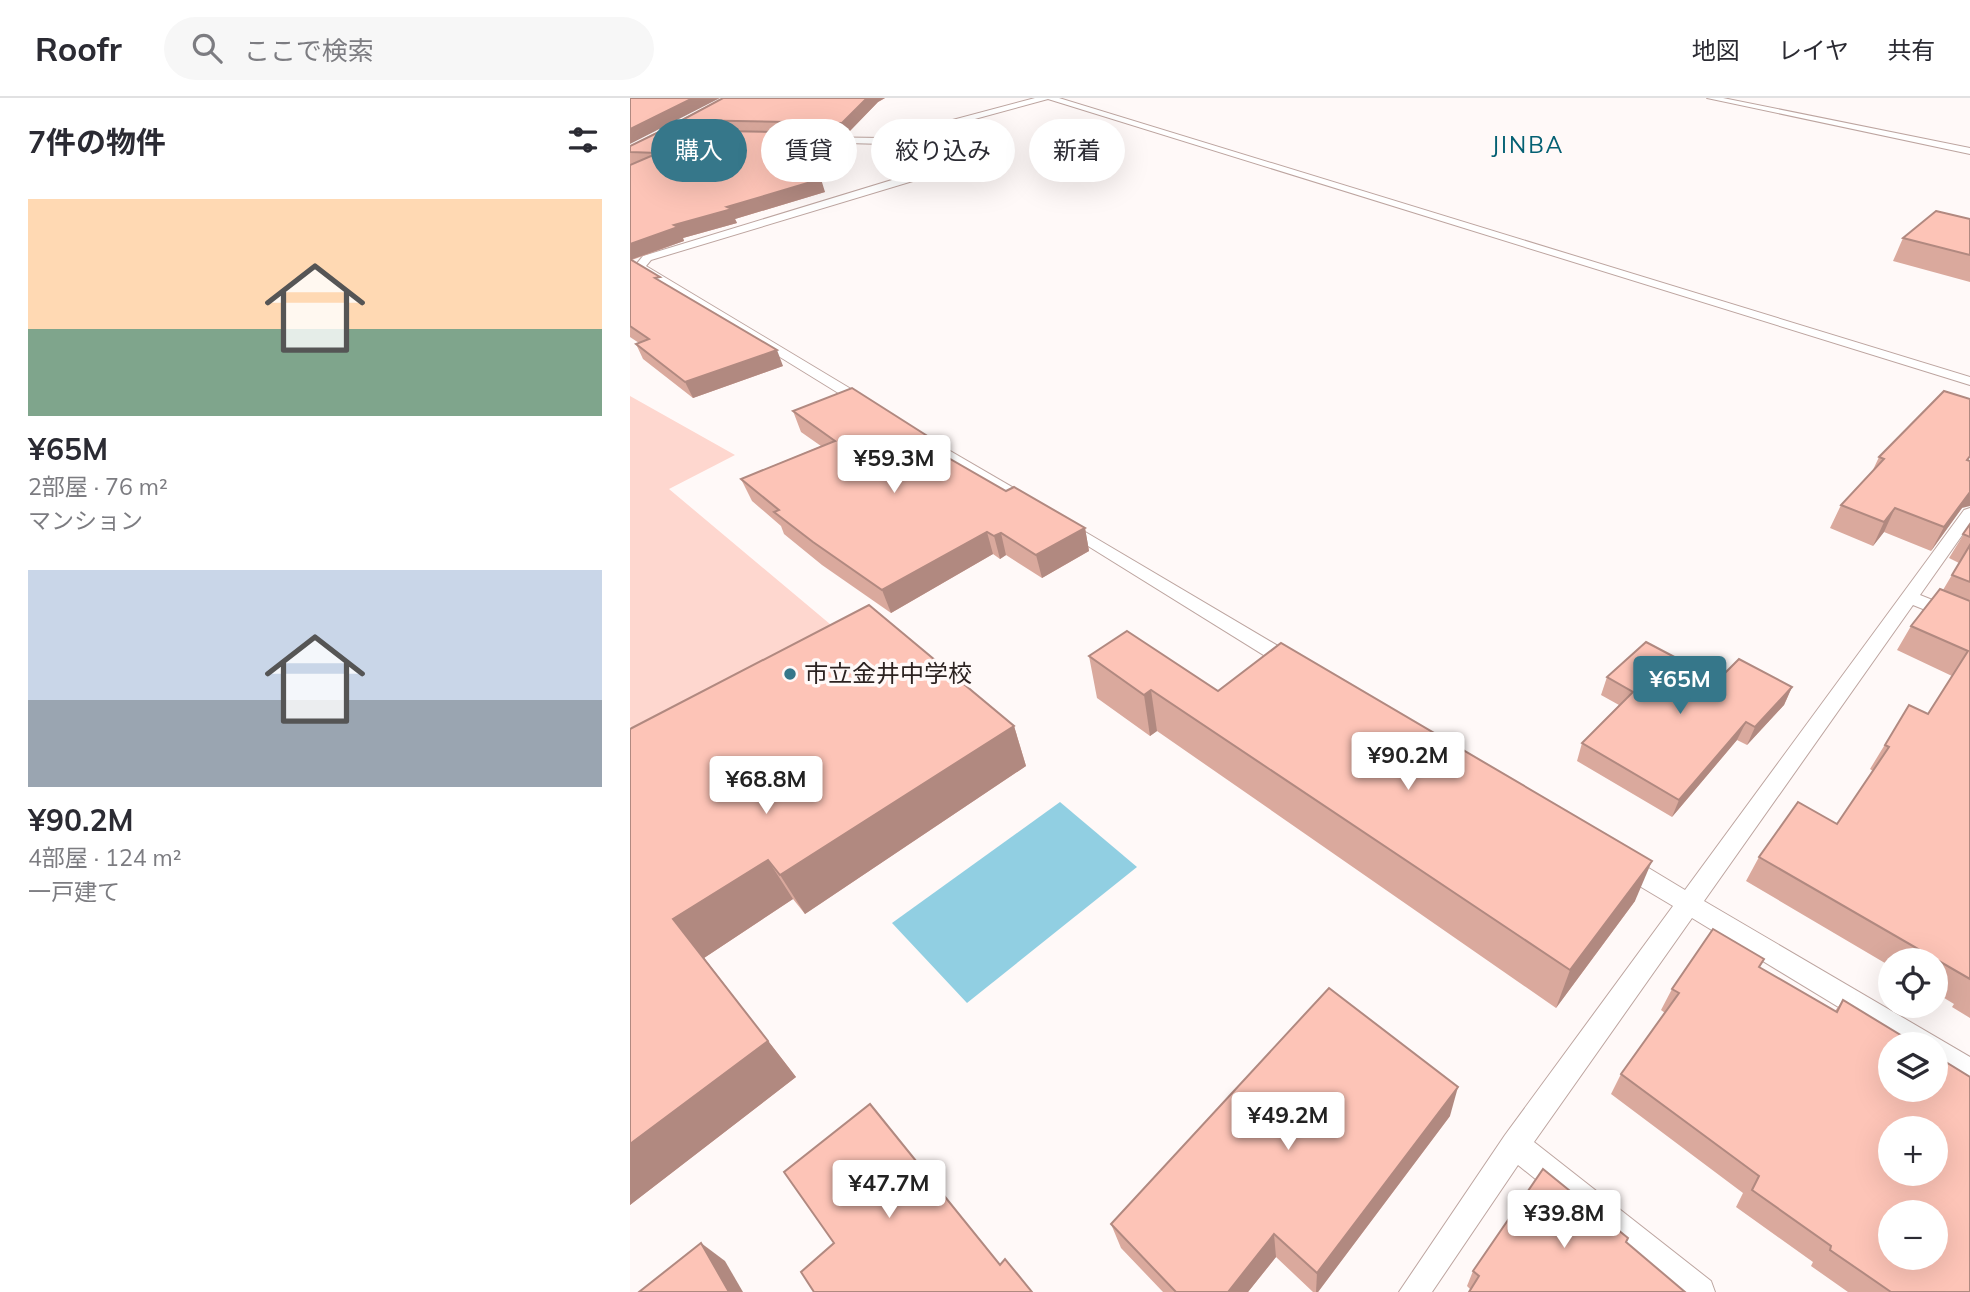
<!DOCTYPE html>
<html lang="ja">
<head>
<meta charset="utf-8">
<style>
	:root { --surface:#fff; --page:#f7f7f7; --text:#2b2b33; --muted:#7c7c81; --line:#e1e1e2; --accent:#36778a }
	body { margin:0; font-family:Mulish,"Noto Sans JP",sans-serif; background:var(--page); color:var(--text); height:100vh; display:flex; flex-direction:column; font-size:26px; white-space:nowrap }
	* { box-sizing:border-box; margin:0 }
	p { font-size:23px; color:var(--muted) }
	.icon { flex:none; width:38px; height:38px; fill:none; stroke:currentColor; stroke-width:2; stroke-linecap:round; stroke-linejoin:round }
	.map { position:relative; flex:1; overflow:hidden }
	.drawer { display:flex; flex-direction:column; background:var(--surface); width:630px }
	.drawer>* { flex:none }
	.guide { position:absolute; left:21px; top:21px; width:665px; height:63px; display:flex; gap:14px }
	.tools { position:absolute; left:1248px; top:850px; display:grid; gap:14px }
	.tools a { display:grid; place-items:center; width:70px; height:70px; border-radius:50%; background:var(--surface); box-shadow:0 7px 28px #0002; font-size:35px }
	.price { position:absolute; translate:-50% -60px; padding:0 16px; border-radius:7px; background:#fff; color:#222; font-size:23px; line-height:46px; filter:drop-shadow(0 2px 4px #0008) }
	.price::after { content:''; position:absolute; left:50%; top:42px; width:21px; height:16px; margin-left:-10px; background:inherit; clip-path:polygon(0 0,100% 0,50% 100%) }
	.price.selected { background:var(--accent); color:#fff }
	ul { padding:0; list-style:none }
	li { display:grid; align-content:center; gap:14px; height:371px; padding:0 28px }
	li span { display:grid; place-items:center; height:217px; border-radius:0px; color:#555 }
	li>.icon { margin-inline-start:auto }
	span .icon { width:126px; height:126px; fill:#fffc; stroke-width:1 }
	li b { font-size:30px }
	h2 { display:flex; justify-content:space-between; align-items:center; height:84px; padding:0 28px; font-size:30px }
	.tag { padding:0 24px; border-radius:32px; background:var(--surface); box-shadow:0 7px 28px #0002; font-size:24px; line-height:63px }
	.tag.selected { background:var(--accent); color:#fff }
	header { display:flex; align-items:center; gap:42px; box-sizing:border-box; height:98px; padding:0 35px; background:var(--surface); border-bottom:2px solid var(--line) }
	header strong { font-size:33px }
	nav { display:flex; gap:38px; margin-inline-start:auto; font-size:24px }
	.search { width:490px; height:63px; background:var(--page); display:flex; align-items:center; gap:18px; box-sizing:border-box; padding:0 24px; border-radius:38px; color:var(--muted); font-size:26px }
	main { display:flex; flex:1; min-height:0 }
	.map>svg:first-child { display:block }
	.green { fill:#fed7cf }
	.water { fill:#91cfe2 }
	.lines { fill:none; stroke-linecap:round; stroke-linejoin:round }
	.lane-casing { stroke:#bda5a0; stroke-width:2 }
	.secondary-casing { stroke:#bda5a0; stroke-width:2 }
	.lane { fill:#fff; fill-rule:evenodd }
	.secondary { fill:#fff; fill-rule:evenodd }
	.wall { fill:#daa99d }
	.shaded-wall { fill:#b18980 }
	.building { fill:#fdc4b7; stroke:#b18980; stroke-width:2; fill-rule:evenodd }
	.poi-dot { fill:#36778a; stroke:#fff9f8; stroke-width:2.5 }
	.labels { text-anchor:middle; stroke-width:7; stroke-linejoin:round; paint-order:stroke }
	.far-quarter-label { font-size:23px; letter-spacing:2px; fill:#046073; stroke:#fff9f8 }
	.poi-label { font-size:24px; fill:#2c2321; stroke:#fff9f8; text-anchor:start }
</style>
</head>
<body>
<header>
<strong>Roofr</strong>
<div class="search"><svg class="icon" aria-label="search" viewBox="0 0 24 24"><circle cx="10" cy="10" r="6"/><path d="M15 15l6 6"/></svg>ここで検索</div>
<nav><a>地図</a><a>レイヤ</a><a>共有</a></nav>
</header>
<main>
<section class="drawer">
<h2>7件の物件<svg class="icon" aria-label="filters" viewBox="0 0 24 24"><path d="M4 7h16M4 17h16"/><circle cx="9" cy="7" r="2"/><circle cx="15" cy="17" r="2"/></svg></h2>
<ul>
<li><span style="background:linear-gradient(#ffd9b3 60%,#7fa58c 0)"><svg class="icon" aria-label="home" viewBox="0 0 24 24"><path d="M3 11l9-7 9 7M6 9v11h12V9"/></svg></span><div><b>¥65M</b><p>2部屋 · 76 m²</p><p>マンション</p></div></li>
<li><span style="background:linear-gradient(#c9d6e8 60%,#9aa5b1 0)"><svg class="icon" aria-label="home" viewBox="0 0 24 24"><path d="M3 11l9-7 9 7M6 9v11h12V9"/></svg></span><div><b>¥90.2M</b><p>4部屋 · 124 m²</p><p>一戸建て</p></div></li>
</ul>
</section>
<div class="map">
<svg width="1340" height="1194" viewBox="0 0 1340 1194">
	<rect width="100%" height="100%" fill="#fff9f8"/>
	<path class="green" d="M0,298L105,357L39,391L219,542L20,653L0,628Z"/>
	<path class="water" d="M430,704L507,769L337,905L262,825Z"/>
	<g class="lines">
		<g class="lane-casing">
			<g id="lane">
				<path d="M405,0H429L1340,279V287L418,1L264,43L320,64L316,73L21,162L16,168L241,303V309H231L4,169L13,158L311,67L254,46L179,44L176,39L255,40Z"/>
				<path d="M1077,0H1093L1340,50V56Z"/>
				<path d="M279,329L406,403L408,406L406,409H394L274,336L272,333Z"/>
				<path d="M1340,410V426L1290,497L1340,517V530L1283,507L1074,803L1340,959V986L1306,967V947H1271L1062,820L904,1044L1081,1183L1085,1194H1046L888,1067L802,1194H769L875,1037L1043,808L986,774L983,767L986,760L994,758L1002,760L1055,792L1334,412Z"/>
				<path d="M435,422L670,561L672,566L670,571H656L429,430L427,427Z"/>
			</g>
		</g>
		<g class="secondary-casing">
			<path id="secondary" d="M95,0H115L0,61V49Z"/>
		</g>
		<use href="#lane" class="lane"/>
		<use href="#secondary" class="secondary"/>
	</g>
	<g class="wall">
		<path d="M93,0H255L248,4L216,37L201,36L205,48L177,75L195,94L105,121L107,125L53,140L54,143L2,162L32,185L153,268L63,300L13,261L6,246L9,245L0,239V48L56,32L52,22Z"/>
		<path d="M1340,121V184L1263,163L1273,140Z"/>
		<path d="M1314,293L1332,410L1301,453L1254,434L1243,448L1200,430L1211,407L1242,374L1249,359Z"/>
		<path d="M163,313L303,351L376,393L455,430L459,453L412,480L376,457L370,461L363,456L261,515L192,467L154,436L151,428L122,403L111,381L191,348L171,334Z"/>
		<path d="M1340,426V920L1322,909L1324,906L1306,895V863H1260V868L1116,783L1129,759L1207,726L1243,673L1240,671L1279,607L1298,616L1322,578L1267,552L1281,528L1313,492L1329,465L1319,460Z"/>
		<path d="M459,558L588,593L1005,803L926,910L527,633L520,638L467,600Z"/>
		<path d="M977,579L1088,582L1162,589L1154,607L1117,647L1107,642L1042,719L947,663L952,645L989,607L971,597Z"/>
		<path d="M384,628L396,668L175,816L163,801L74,860L166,979L0,1107V631Z"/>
		<path d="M1129,869L1205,913L1213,902L1340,1194H1218L1181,1168L1183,1164L1106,1109L1113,1095L981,996L991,976L1035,915L1031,912L1042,891Z"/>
		<path d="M820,1018L688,1194H683L646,1159L618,1194H533L491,1150L481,1126Z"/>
		<path d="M996,1144L841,1192L837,1188L843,1173Z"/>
	</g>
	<g class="shaded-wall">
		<path d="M63,0H90L0,46V31Z"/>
		<path d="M237,0H255L248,4L216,37L212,25Z"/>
		<path d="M201,35L205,48L170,83L165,70Z"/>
		<path d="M191,81L195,94L105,121L107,125L53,140L54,143L0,162V146L44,127L97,109Z"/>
		<path d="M147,252L153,268L63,300L55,284Z"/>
		<path d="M299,339L306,361L289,343Z"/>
		<path d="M1340,394V408L1332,410L1301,453L1314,429Z"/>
		<path d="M1265,410L1254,434L1243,448L1254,424Z"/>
		<path d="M455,430L459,453L412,480L406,457Z"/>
		<path d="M357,434L363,456L261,515L252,492Z"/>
		<path d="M371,435L376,457L370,461L364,438Z"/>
		<path d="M1162,589L1154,607L1117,647L1125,629Z"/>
		<path d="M521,592L527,633L520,638L514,597Z"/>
		<path d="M1116,624L1107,642L1042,719L1049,702Z"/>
		<path d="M384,628L396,668L175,816L150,777Z"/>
		<path d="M138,762L163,801L74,860L166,979L0,1107V1046L43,821Z"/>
		<path d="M1022,763L1005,803L926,910L940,872Z"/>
		<path d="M828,989L820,1018L688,1194H686L687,1175Z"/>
		<path d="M644,1136L646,1159L618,1194H598Z"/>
		<path d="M71,1145L95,1163L113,1194H99Z"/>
	</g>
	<g class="building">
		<path d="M0,0H63L0,31Z"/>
		<path d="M93,0H237L212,25L52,22Z"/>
		<path d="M33,32L201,35L165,70L191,81L97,109L102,111L44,127L48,129L0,146V67L28,55L0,54V48Z"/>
		<path d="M1306,113L1340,121V157L1273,140Z"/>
		<path d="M0,161L30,179L25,180L147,252L55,284L6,246L19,241L0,228Z"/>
		<path d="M222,290L299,339L289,343L376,393L384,389L455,430L406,457L371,435L364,438L357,434L252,492L183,444L144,414L149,412L111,381L205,343L163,313Z"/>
		<path d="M1314,293L1340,301V358L1337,362L1340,363V394L1314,429L1265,410L1254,424L1211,407L1254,361L1249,359Z"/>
		<path d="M1340,426V439L1333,436Z"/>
		<path d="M1340,447V484L1322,477Z"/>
		<path d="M1310,491L1340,503V881L1129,759L1168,704L1207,726L1259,649L1255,647L1279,607L1298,616L1338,553L1281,528Z"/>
		<path d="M239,507L384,628L150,777L138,762L43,821L138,943L0,1046V631Z"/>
		<path d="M497,533L588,593L651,545L1022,763L940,872L521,592L514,597L459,558Z"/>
		<path d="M1016,544L1088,582L1109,561L1162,589L1125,629L1116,624L1049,702L952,645L1003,594L977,579Z"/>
		<path d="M1083,831L1134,861L1129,869L1207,914L1213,902L1287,947H1260V992H1306V958L1340,979V1194H1261L1200,1152L1201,1148L1122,1092L1129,1078L991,976L1049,895L1042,891ZM1260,1031H1306V1076H1260ZM1260,1115H1306V1160H1260Z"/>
		<path d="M699,890L828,989L687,1175L644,1136L598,1194H546L481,1126Z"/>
		<path d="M240,1006L370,1167L375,1161L402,1194H184L171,1174L204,1145L154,1074Z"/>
		<path d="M913,1071L998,1140L996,1144L1055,1194H839L849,1178L843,1173Z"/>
		<path d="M71,1145L99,1194H9Z"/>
	</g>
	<circle class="poi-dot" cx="160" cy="576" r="7"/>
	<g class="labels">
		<g class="far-quarter-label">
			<text x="898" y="55">JINBA</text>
		</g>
		<g class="poi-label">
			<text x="174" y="584">市立金井中学校</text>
		</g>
	</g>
</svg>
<div class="tools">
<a><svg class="icon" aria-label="locate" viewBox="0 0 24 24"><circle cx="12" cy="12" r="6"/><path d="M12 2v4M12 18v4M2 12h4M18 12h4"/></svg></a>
<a><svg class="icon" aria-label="layers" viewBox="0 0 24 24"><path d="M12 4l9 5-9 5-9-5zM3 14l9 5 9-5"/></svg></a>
<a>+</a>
<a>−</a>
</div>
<b class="price" style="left:264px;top:397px">¥59.3M</b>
<b class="price selected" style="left:1050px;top:618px">¥65M</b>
<b class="price" style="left:778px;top:694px">¥90.2M</b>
<b class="price" style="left:136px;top:718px">¥68.8M</b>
<b class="price" style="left:658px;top:1054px">¥49.2M</b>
<b class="price" style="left:259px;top:1122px">¥47.7M</b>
<b class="price" style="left:934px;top:1152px">¥39.8M</b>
<div class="guide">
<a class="tag selected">購入</a>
<a class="tag">賃貸</a>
<a class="tag">絞り込み</a>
<a class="tag">新着</a>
</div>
</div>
</main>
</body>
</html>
